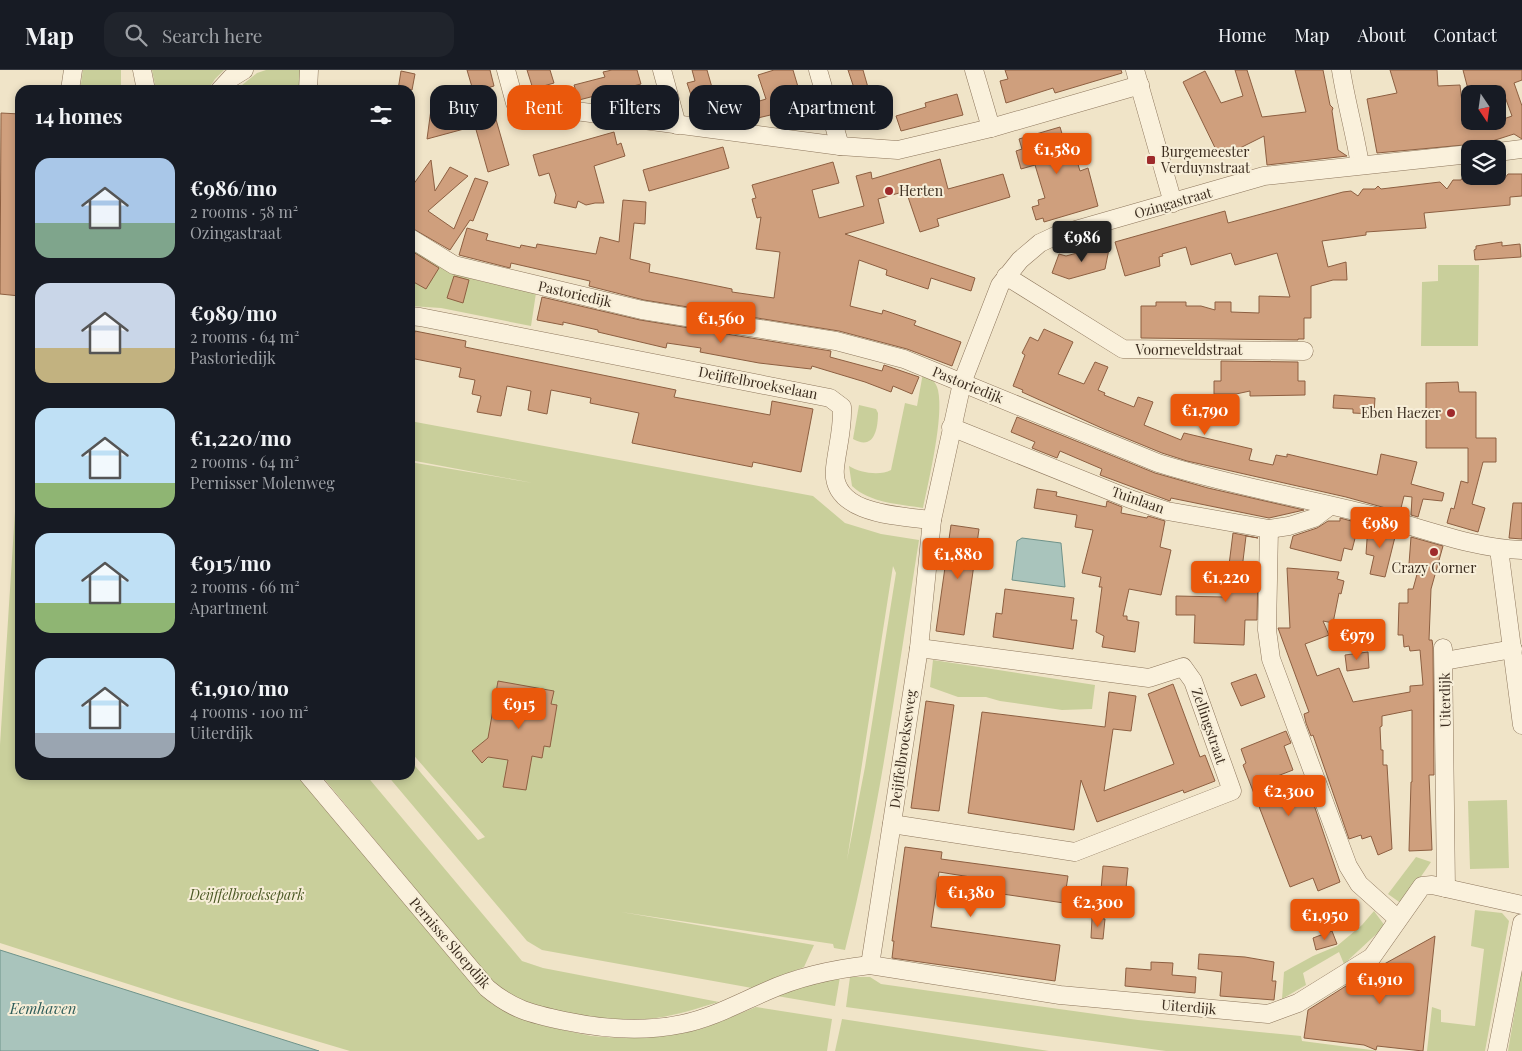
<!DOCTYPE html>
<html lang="en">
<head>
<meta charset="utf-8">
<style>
	:root { --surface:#171b24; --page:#20242c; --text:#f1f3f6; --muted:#9ea1a6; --line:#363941; --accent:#ea580c }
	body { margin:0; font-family:"Playfair Display",serif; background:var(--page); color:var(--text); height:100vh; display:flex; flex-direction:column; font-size:19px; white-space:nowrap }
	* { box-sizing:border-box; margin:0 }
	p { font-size:16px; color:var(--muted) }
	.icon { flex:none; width:28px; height:28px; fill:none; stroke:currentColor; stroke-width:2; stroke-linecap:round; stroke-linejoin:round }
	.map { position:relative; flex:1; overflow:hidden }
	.sheet { position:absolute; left:15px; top:15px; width:400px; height:695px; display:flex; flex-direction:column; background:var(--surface); border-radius:15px; box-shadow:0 2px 8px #0003 }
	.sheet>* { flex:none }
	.guide { position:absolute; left:430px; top:15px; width:475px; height:45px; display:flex; gap:10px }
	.needle { width:32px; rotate:167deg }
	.tools { position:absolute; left:1461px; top:15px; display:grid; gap:10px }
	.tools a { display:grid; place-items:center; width:45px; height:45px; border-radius:10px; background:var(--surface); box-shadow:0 2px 8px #0003; font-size:25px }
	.price { position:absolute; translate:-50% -42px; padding:0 11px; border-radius:5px; background:var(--accent); color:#fff; font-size:16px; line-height:32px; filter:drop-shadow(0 1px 2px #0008) }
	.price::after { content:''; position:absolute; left:50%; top:30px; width:15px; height:11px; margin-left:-8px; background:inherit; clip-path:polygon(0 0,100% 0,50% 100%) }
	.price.selected { background:#222; color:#fff }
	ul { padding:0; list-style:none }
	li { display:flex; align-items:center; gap:15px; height:125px; padding:0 20px }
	li span { display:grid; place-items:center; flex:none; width:140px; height:100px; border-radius:15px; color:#555 }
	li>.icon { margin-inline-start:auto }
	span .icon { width:60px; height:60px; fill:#fffc; stroke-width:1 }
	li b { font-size:21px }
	h2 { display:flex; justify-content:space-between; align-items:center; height:60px; padding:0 20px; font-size:21px }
	.tag { padding:0 18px; border-radius:15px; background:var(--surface); box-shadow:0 2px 8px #0003; font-size:18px; line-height:45px }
	.tag.selected { background:var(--accent); color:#fff }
	header { display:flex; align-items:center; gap:30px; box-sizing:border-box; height:70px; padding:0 25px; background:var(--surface); border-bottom:1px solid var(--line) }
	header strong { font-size:24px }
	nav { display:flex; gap:28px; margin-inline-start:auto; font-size:18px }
	.search { width:350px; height:45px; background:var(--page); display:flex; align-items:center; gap:12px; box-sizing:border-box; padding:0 18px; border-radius:15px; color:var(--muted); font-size:19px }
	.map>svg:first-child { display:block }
	.green { fill:#c9cf9b; fill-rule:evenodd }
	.water { fill:#a9c4bc; stroke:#6f938a }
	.building { fill:#cf9f7d; stroke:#8d5f41 }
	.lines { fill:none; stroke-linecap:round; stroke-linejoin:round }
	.street-casing { stroke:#8d765c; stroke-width:19 }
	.street { stroke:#faf1dc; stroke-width:18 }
	.poi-dot { fill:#9e2a2b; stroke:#f7eed8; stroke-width:2 }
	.labels { text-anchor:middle; stroke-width:4; stroke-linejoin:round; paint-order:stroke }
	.poi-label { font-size:14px; fill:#3d2e20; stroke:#f7eed8; text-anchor:start }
	.street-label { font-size:14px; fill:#3d2e20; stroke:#f7eed8 }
	.park-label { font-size:14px; font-style:italic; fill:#4d5a26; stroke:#f7eed8 }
	.water-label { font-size:15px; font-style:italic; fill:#2f5d5a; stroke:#f7eed8 }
</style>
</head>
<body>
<header>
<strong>Map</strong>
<div class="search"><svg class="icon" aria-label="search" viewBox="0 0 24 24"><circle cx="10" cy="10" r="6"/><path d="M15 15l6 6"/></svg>Search here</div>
<nav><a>Home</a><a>Map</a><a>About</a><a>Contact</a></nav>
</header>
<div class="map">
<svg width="1522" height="981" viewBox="0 0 1522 981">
	<rect width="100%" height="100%" fill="#f0e4c8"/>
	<g class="green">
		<path d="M83,0H121V20H80Z"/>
		<path d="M152,0H224L215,9L208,20H156Z"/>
		<path d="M266,0H301V20H236L257,3Z"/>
		<path d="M410,174L444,195L476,210L536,223L531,256L441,238L410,236Z"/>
		<path d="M1438,195H1479L1478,276H1421L1422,212L1438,211Z"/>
		<path d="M923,303C930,308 936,311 938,320C944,347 929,409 923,438C899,434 870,433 852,416L849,396C860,403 880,406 891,400L905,333L917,336Z"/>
		<path d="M859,335L876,339L878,343C878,359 874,381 853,369Z"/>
		<path d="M410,351L813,426L845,453L881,464L919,470C897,607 879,746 845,880L834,878L833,874L621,842L814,875L804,897L752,918L542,880L527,871L387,705H410V690L478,770L485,767L410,681V392L533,413L410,390ZM893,496L896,503L865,697L847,790Z"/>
		<path d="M20,364V705H304L492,934L549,957L591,966L619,968L684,963L704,958L756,937L832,949L827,981H350L178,930L0,873V675Z"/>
		<path d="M933,590L1095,615L1092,639L1062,640L1000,631L986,627H958L930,617Z"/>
		<path d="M321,705H366L522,891L543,898L719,932C698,938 678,945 656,948C614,954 542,945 506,923C500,920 496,914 491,910Z"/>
		<path d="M1507,730L1509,798L1470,799L1468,731Z"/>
		<path d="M1416,787L1431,792L1402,834L1388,824Z"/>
		<path d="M1475,840L1502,843L1509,851L1485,981H1427L1432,937L1441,940V952L1475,956L1484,879L1471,876Z"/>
		<path d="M1374,841L1385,856L1344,894L1339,882L1303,903L1306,915L1282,929L1284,902L1313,886L1337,876L1362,855Z"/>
		<path d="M1522,899V981H1508Z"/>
		<path d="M840,907L835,936L777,926L801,917Z"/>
		<path d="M850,907H870L881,914L1138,950L1301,966L1302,971L1379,981H1166L846,937Z"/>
		<path d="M842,949L1049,981H835Z"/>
	</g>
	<g class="water">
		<path d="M1022,468L1061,473L1065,517L1012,510L1017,471Z"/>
		<path d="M0,880L319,981H0Z"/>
	</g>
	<g class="building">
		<path d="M467,0H490L494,16L487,18L509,95L488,102L475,56L427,69L432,32L448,28L452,42L477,34Z"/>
		<path d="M527,0H550L554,13L533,19Z"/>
		<path d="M612,0H637L641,14L579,30L574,15L605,7L603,2Z"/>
		<path d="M692,0H707L715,28L694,34L687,13L695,11Z"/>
		<path d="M774,0H793L804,37L741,52L737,38L766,29L758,5Z"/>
		<path d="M848,0H863L873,35L852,41L846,20L854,18Z"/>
		<path d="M1005,0H1121L1122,3L1055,23L1053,18L1006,33L1000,11L1008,9Z"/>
		<path d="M1235,0H1247L1262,47L1306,42L1295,0H1323L1330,35L1333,38L1332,41L1338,80L1347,86L1267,95L1264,66L1220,88L1183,12L1205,1L1221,33L1243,26Z"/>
		<path d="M1390,0H1437L1438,16L1460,15L1464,51H1498L1512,46L1501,16L1469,23L1463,0H1522V10L1514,13L1522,36V69L1514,64L1486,73L1377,83L1367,29L1397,23Z"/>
		<path d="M401,1L415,4L412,20H398Z"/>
		<path d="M957,24L963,45L901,61L896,46L926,37L925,33Z"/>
		<path d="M1,43L20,44V226L0,224Z"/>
		<path d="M1060,57L1063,67L1069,65L1080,101L1088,98L1098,136L1044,152L1043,148L1036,150L1032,137L1039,135L1038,130L1045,128L1035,95L1021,99L1016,81L1022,79L1019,69Z"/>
		<path d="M614,62L617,75L621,73L625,86L594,96L604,133H595L586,135L578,131L576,138L554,133L556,125L549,103L539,106L533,85Z"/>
		<path d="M723,77L729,98L649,121L643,100Z"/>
		<path d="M940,89L948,119L1003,104L1010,127L937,149L939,156L920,162L906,121L878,129L884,153L845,164L975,208L971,221L931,208L928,219L886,205L887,200L859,190L850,236L882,244L883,240L916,251L914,255L961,272L952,296L907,279L839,261L644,230L589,216L590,211L511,193L510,198L459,185L467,158L488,164L486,170L520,178L521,175L536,178L537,174L596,184L600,167L619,172L623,130L646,132L645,154L634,153L630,189L650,194L649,202L732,219V222L774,228L780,182L756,179L761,147L757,148L752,129L756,128L752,115L833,92L839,113L812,120L819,148L864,136L856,106L871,102L872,109Z"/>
		<path d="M431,90L435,121L450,97L468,106L428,141L454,159L475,108L488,112L473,151L470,150L450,180L410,157V119Z"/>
		<path d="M1508,104H1522V126L1510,127V135L1424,143L1426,158L1366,162V165L1322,171L1328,197L1346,192L1347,210H1333L1311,216V248H1304V269H1298V270L1141,268V236H1156V232H1186V236H1201L1215,240V232H1231V242L1259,243V226L1290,227L1277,183L1235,195L1231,183L1191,195L1186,177L1162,184L1163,186L1159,187L1160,196L1125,206L1115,172L1225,141L1228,153L1343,122L1351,121L1358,126L1363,119H1375L1378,116L1381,119L1440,112L1447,119L1453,110H1461L1464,106L1468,110L1478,109L1481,106H1494L1501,113Z"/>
		<path d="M1502,172V176L1520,174L1521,187L1475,190L1474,180L1476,179V176Z"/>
		<path d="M1110,174L1105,199L1069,209L1052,203L1059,184L1066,186Z"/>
		<path d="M410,180L439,198L426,219L410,210Z"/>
		<path d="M454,206L469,210L463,233L447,228Z"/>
		<path d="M542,227L640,250L831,281L830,287L882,301L884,295L919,307L912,324L893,316L891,322L865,312L812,296L811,299L759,293L700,282L701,278L667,273L666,278L598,262V260L563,252V255L537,250Z"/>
		<path d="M1044,259L1073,272L1058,304L1084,314L1095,292L1108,297L1098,320L1105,323L1104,325L1134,337L1138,327L1153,332L1144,355L1181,370L1184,363L1252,379L1249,390L1273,395L1276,385L1287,387V384L1377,405L1381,384L1417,392L1411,414L1444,423L1442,431L1423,429L1418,447L1411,445L1412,427L1404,426L1400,442L1346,427L1187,391L1162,383L1106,360L1022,322L1023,320L1013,316L1025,285L1022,283L1030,267L1038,271Z"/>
		<path d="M415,261L466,271L465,277L676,320L674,327L770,345L772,331L813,339L801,402L753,392L752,397L632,373L639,343L590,333L591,328L551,320L547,344L528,340L531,321L507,316L501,346L477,342L481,326L472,324L475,310L459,307L461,298L410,288Z"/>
		<path d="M1221,291L1298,292V311H1305V325L1250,326V321L1236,324H1214V311H1221Z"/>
		<path d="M1458,312L1459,322H1476V368H1496V392H1483L1472,434L1485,438L1478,462L1447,453L1451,438L1454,439L1461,411L1468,413V378H1426V313Z"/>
		<path d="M1334,325L1375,328L1374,344L1353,343V339L1333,338Z"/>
		<path d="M1017,347L1155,403L1208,418L1304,440L1269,448L1171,428L1170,431L1100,405L1102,399L1060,381L1057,388L1032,378L1035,372L1011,362Z"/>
		<path d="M1037,419L1057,422L1056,426L1106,437L1107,431L1122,437L1121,443L1147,448L1148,446L1165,451L1160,477L1171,480L1161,525L1129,519L1123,546H1127V550L1139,552L1135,582L1102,577L1104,566L1096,562L1102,517H1099L1101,507L1082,503L1093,460L1075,457L1077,445L1034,438Z"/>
		<path d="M1513,433H1522V469L1509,468Z"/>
		<path d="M1340,448L1359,453L1352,480L1344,478L1341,491L1290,478L1293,466L1317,458L1328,451H1340Z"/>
		<path d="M951,455L979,459L964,565L936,561Z"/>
		<path d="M1368,455L1396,463L1385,507L1370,504L1374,486L1366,484Z"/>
		<path d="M1233,463L1258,468L1246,466L1242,499L1258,496L1257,550H1245L1244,575L1194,573L1195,545H1176V526L1225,527Z"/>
		<path d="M1411,467L1443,476L1431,519L1429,570H1432L1433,577L1434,705H1429L1432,780L1409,781L1411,712H1412V640L1382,646V656L1380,657L1381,680H1383V695H1387L1392,779L1378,785L1371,766L1362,769L1361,765L1349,769L1313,665L1311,666L1306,653L1304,644L1309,642L1278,558H1290L1287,498L1339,502L1337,509L1344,511L1341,524L1339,523L1333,553L1323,551L1329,565L1305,574L1317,606L1339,598L1353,632L1410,622V616L1423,615L1420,580L1410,581L1409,576L1404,577L1403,565H1398L1399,533H1408V519H1413L1419,497L1409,494Z"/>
		<path d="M1005,519L1074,528L1071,550H1077L1073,579L993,567L996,543L1002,544Z"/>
		<path d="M1368,582L1369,598L1347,601L1345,585Z"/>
		<path d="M1256,604L1265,627L1241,636L1231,613Z"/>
		<path d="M498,611L554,621L551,634L557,635L550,677L544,676L542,688L532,686L526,720L503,717L508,690L488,687L482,693L472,681L488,668Z"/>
		<path d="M1173,614L1200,687L1205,685L1215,711L1184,723L1183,720L1097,752L1081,710L1074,760L968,743L982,642L1105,657L1109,622L1136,626L1131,661L1113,659L1104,721L1174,694L1148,624Z"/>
		<path d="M926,631L954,635L939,741L911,738Z"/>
		<path d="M1286,661L1291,673L1284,676L1293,700L1267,710L1276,734L1307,722L1310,730L1312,729L1340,812L1318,821L1313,808L1290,817L1243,695L1246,693L1241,679Z"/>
		<path d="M905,777L942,782L941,789L1068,806L1064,833L975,820L977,808L939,802L931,857L1060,875L1055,911L892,888L894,871H892Z"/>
		<path d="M1103,796L1128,798L1126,818L1122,817L1121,829L1112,828L1111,846L1094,845L1096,819L1101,820Z"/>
		<path d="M1092,848L1105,849L1103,869L1091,868Z"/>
		<path d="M1332,861L1337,874L1316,880L1313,868Z"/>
		<path d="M1435,866L1423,981L1377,976L1376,980L1364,975L1304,968L1308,940L1357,909Z"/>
		<path d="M1199,884L1245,887L1274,892L1272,911H1276L1274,930L1220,926L1222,902L1198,899Z"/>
		<path d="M1151,892L1173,893L1172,905L1196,907L1195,923L1125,916L1126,898L1151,900Z"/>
	</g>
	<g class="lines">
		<g class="street-casing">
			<g id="street">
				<path d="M142,0L146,20"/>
				<path d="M506,0L515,33L840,76L898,80L991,58L1140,15"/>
				<path d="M662,0L677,55"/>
				<path d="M818,0L840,76"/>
				<path d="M974,0L991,58"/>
				<path d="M1135,0L1173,133"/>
				<path d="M1341,0C1346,32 1355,63 1360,95"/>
				<path d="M70,20L73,0"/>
				<path d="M220,20L231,8L244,0"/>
				<path d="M308,20L309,0"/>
				<path d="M1498,82L1522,79"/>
				<path d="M410,168L454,195L642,240L836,271L904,289L1158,393C1228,415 1300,427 1371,445C1421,457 1470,478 1522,480"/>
				<path d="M1006,206L1123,279L1304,281"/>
				<path d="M410,246L420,247L830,328L842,337C843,359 837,378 835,398C830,445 900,446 932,450L962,313L1000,215L1020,190L1040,173L1055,166L1264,106L1470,84"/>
				<path d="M951,357L1130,429L1167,441L1269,459L1289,456L1314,448L1330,436"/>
				<path d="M932,450L919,578L870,895L1060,925L1268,944L1298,933L1372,887L1422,816L1432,815L1522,835"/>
				<path d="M1269,459L1267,560L1271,589L1348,796L1359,814L1398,849"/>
				<path d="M1499,479L1522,655"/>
				<path d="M1443,578L1446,818"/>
				<path d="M1444,591L1513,579"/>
				<path d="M308,705L487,918C513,940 532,944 565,951C603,959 644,962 682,954C712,948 739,933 767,921C800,906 835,899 870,895"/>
				<path d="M892,754L1075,782L1232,721L1193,611L1183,597L1149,608L919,578"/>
				<path d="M1497,981L1522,853"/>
			</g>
		</g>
		<use href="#street" class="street"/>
	</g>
	<g class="poi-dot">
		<rect x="1146" y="85" width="10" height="10" rx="2.5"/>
		<circle cx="889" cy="121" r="5"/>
		<circle cx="1451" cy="343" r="5"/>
		<circle cx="1434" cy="482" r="5"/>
	</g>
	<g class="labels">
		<g class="poi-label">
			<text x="1161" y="87">Burgemeester<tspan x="1161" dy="16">Verduynstraat</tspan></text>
			<text x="899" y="126">Herten</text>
			<text x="1441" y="348" text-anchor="end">Eben Haezer</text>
			<text x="1434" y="503" text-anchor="middle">Crazy Corner</text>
		</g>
		<g class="street-label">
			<text transform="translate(1173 133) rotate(-16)" y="5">Ozingastraat</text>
			<text transform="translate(575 224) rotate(13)" y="5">Pastoriedijk</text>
			<text x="1189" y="285">Voorneveldstraat</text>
			<text transform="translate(758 313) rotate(11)" y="5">Deijffelbroekselaan</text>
			<text transform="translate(968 315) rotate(22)" y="5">Pastoriedijk</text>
			<text transform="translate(1138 430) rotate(19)" y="5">Tuinlaan</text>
			<text transform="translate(1445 630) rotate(-91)" y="5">Uiterdijk</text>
			<text transform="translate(1209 656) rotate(71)" y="5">Zellingstraat</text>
			<text transform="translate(903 679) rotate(-82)" y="5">Deijffelbroekseweg</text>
			<text transform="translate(450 873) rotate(49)" y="5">Pernisse Sloepdijk</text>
			<text transform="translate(1189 937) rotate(5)" y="5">Uiterdijk</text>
		</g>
		<g class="park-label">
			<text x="247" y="830">Deijffelbroeksepark</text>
		</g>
		<g class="water-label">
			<text x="43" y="944">Eemhaven</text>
		</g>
	</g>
</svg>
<div class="tools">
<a><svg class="needle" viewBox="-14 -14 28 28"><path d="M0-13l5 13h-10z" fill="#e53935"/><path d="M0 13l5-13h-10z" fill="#9ea1a6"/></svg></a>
<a><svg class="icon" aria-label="layers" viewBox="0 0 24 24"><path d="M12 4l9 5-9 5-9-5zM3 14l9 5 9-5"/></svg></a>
</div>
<b class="price" style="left:1057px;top:105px">€1,580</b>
<b class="price selected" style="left:1082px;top:193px">€986</b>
<b class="price" style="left:721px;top:274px">€1,560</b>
<b class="price" style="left:1205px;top:366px">€1,790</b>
<b class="price" style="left:1380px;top:479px">€989</b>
<b class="price" style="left:958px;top:510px">€1,880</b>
<b class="price" style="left:1226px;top:533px">€1,220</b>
<b class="price" style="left:1357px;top:591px">€979</b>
<b class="price" style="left:519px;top:660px">€915</b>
<b class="price" style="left:1289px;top:747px">€2,300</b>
<b class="price" style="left:971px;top:848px">€1,380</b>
<b class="price" style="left:1098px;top:858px">€2,300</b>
<b class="price" style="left:1325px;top:871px">€1,950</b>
<b class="price" style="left:1380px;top:935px">€1,910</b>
<div class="guide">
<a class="tag">Buy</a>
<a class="tag selected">Rent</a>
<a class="tag">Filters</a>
<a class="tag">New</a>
<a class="tag">Apartment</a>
</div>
<section class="sheet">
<h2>14 homes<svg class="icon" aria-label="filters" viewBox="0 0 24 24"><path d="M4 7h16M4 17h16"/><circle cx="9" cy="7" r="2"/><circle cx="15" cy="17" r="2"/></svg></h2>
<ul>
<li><span style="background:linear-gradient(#a9c7e8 65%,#7fa58c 0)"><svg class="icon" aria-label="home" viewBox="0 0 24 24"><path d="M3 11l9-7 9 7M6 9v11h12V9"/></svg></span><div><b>€986/mo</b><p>2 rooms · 58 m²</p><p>Ozingastraat</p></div></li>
<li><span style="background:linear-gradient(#c9d6e8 65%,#c2b280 0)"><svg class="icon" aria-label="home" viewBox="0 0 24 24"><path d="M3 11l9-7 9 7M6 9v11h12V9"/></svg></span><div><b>€989/mo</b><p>2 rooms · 64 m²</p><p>Pastoriedijk</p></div></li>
<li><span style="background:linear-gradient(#bfe0f5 75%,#8fb573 0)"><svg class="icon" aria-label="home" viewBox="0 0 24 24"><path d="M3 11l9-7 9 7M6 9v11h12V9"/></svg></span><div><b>€1,220/mo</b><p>2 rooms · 64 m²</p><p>Pernisser Molenweg</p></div></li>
<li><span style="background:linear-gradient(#bfe0f5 70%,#8fb573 0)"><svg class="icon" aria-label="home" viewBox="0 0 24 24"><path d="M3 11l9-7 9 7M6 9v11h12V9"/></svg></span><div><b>€915/mo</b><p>2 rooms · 66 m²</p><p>Apartment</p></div></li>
<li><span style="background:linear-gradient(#bfe0f5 75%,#9aa5b1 0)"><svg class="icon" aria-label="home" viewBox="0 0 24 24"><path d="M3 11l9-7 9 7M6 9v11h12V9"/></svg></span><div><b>€1,910/mo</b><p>4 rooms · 100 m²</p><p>Uiterdijk</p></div></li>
</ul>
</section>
</div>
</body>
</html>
